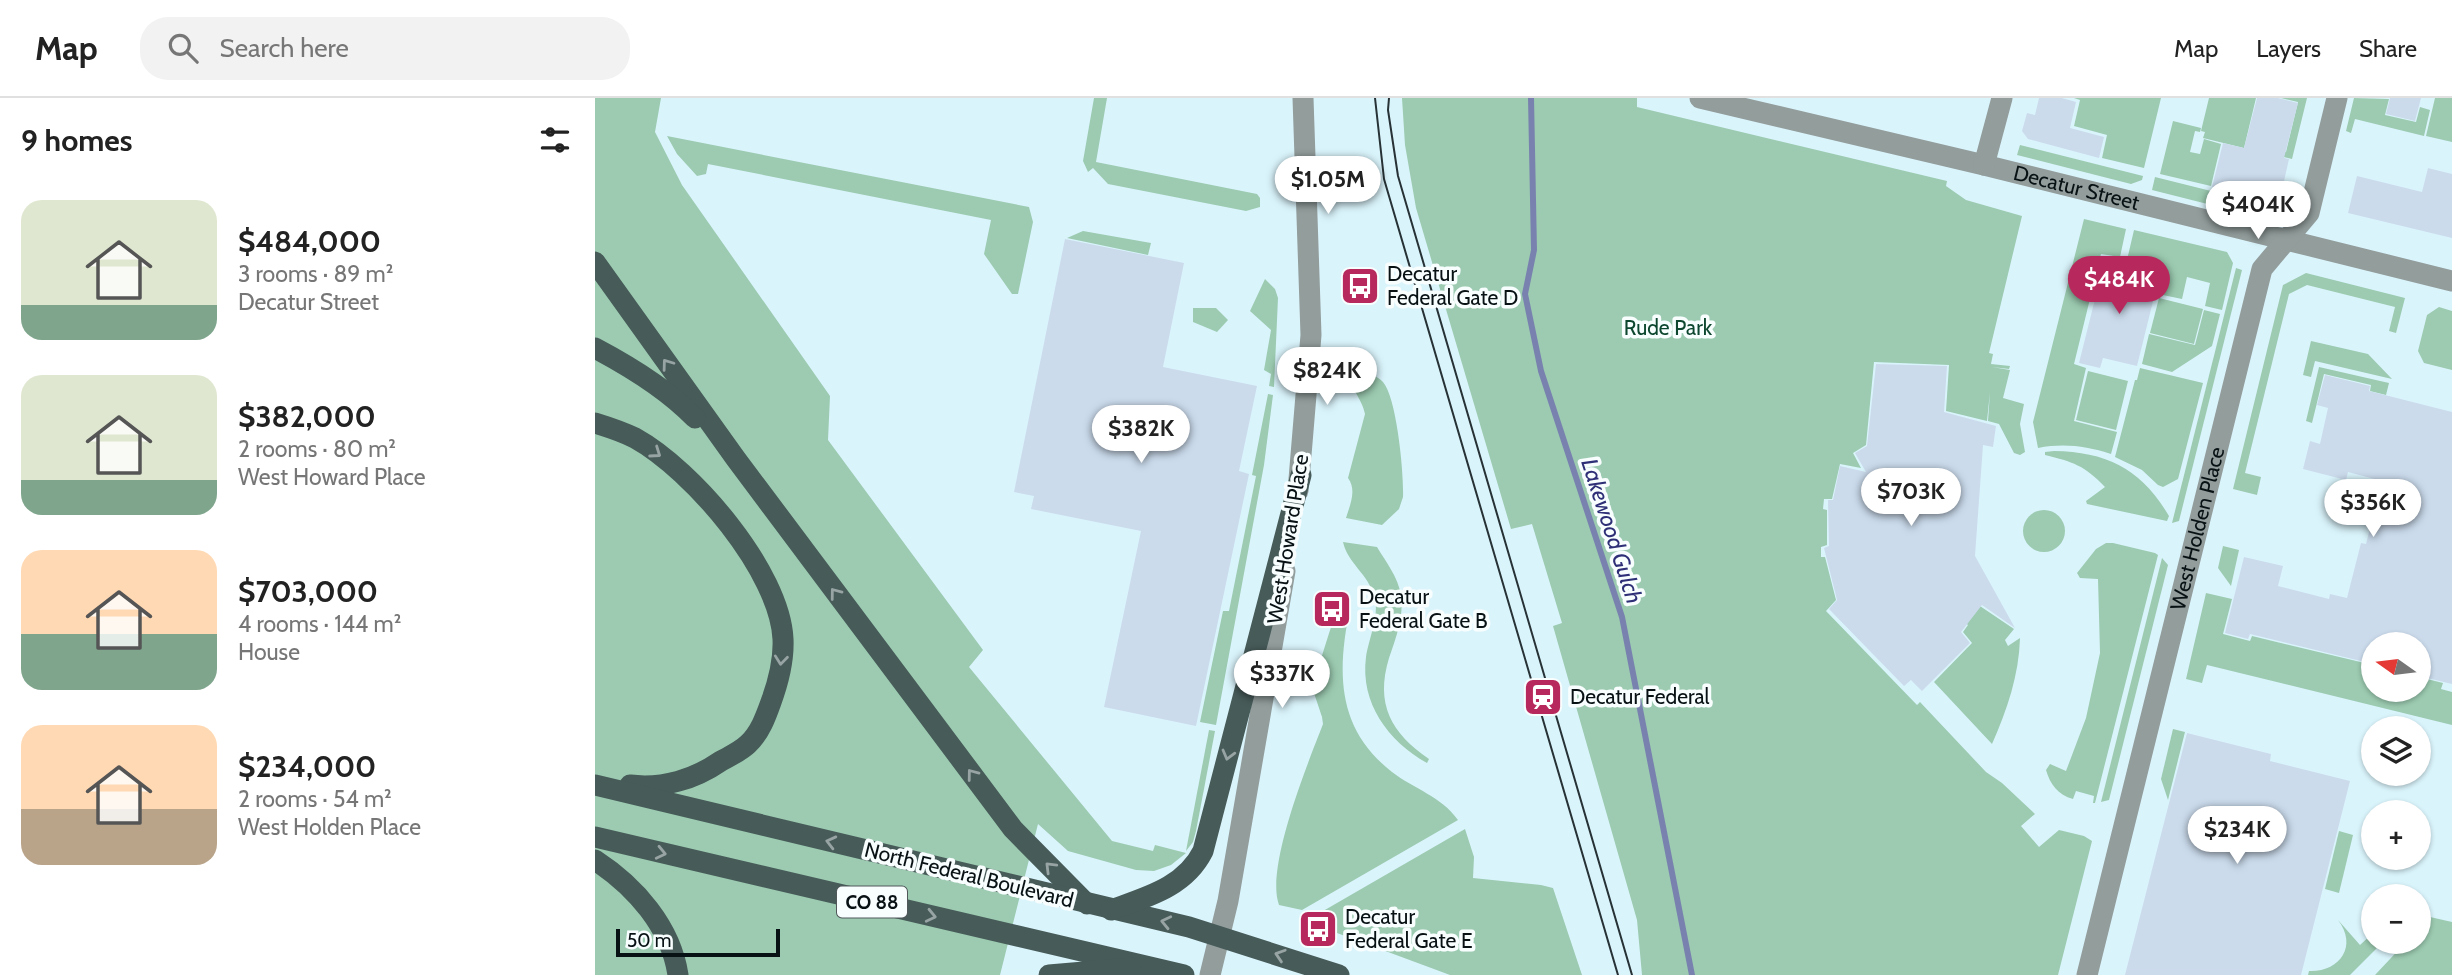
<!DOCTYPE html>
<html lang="en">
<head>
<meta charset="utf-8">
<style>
	:root { --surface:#fff; --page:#f2f2f2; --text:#222; --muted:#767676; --line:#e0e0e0; --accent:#b7295c }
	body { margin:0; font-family:Cabin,sans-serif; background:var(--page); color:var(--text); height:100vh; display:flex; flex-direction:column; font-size:26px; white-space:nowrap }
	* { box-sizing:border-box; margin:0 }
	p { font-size:23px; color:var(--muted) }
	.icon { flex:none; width:38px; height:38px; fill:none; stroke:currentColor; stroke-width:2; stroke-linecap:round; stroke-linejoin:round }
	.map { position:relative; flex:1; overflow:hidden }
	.sheet { display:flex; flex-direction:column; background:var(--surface); width:595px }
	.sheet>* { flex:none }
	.needle { width:46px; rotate:284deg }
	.fabs { position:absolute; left:1766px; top:534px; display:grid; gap:14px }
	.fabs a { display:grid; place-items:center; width:70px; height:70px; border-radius:50%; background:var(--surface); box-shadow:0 2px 5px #0004; font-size:35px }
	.scale { position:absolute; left:21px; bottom:18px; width:164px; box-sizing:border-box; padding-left:7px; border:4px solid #081114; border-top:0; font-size:19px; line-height:24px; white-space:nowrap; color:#081114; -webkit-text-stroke:5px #f8fdfe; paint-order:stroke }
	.price { position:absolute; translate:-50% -60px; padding:0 16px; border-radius:24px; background:#fff; color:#222; font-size:23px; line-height:46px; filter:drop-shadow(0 2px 4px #0008) }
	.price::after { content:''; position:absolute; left:50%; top:42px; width:21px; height:16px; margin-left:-10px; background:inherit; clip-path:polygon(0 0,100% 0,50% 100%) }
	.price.on { background:var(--accent); color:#fff }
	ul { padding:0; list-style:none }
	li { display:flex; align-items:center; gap:21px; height:175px; padding:0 21px }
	li span { display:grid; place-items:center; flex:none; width:196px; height:140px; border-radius:21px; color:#555 }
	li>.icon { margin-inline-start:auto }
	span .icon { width:84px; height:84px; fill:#fffc; stroke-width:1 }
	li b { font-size:30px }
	h2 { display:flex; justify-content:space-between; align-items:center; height:84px; padding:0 21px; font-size:30px }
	header { display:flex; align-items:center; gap:42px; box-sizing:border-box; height:98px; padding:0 35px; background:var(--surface); border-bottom:2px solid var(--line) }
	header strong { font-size:33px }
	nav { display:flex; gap:38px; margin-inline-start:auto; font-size:24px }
	.search { width:490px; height:63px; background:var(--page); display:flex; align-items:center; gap:18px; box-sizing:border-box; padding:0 24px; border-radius:28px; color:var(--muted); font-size:26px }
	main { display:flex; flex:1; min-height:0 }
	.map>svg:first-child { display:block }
	.green { fill:#9ccbb1 }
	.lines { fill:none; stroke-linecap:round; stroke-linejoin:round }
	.stream { stroke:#7982ae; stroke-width:6 }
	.building { fill:#cbdbec }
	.minor { stroke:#929d9c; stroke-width:21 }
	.major { stroke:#475b59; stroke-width:21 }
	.tram { stroke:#273236; stroke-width:2 }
	.oneway { stroke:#97a4a3 }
	.labels { text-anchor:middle; stroke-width:7; stroke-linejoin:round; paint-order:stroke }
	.shield { fill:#f8fdfe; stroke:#50585a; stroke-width:2 }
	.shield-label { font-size:19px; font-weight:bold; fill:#081114 }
	.street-label { font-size:21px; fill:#081114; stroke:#f8fdfe }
	.poi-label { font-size:21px; fill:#081114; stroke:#f8fdfe; text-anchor:start }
	.park-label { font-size:21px; fill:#0d472f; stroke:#f8fdfe }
	.water-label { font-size:23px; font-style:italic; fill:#2e2f76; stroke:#f8fdfe }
</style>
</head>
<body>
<header>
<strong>Map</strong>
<div class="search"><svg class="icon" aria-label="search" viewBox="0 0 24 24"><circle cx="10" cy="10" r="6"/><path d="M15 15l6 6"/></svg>Search here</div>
<nav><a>Map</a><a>Layers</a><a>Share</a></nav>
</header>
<main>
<section class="sheet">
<h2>9 homes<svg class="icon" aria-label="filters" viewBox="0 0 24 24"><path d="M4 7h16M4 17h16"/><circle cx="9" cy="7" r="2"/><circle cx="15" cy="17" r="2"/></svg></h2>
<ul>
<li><span style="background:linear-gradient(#dfe7d0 75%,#7fa58c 0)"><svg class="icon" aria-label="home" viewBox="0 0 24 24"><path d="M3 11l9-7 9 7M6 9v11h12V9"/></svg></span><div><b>$484,000</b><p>3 rooms · 89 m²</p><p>Decatur Street</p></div></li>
<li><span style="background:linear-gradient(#dfe7d0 75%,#7fa58c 0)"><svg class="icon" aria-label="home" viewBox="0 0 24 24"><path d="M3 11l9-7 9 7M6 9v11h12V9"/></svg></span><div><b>$382,000</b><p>2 rooms · 80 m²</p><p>West Howard Place</p></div></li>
<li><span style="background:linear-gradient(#ffd9b3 60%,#7fa58c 0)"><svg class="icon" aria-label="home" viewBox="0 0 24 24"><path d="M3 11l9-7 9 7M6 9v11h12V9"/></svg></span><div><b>$703,000</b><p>4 rooms · 144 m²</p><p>House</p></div></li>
<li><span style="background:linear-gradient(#ffd9b3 60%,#b9a48a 0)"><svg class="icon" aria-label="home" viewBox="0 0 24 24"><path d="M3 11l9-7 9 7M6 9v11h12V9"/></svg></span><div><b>$234,000</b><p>2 rooms · 54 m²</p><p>West Holden Place</p></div></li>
</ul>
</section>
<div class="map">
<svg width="1857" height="877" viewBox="0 0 1857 877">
	<rect width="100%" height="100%" fill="#daf4fc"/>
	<g class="green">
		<path d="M0,0H66L60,34L87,87L235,298L233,342L388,552L374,569L517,743L558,753L560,747L591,755L576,767L559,773L541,772L473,753L443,726L405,877H0Z"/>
		<path d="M499,0H512L501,64L662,96L665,100V109L651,113L513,86L498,70L493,74L488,63Z"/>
		<path d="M807,0H1042V9L1352,83L1351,88L1371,102L1427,118L1394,255L1398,256L1396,266L1415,268L1414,271L1397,269L1415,272L1408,300L1429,306L1425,326L1430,354L1425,357L1419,355L1404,326L1393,323L1395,294L1392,323L1351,313L1354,267L1279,264L1271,347L1258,355L1266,370L1245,366L1237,401H1229L1228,411L1232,412V447L1226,449V459H1230L1241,502L1231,513L1322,607L1325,604L1391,674L1407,685L1440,716L1426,728L1444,749L1464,732L1489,738L1497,743L1463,877H1047L1042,822L958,528L967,525L937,426L916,431L821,110L810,47Z"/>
		<path d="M1479,0H1566L1549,70L1507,60L1512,37L1479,28L1485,2Z"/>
		<path d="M1614,0H1661L1649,50L1608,40L1610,34L1606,33Z"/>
		<path d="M1686,0H1712L1697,61L1650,50L1651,44L1691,54L1703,4Z"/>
		<path d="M1759,0L1794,1L1790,17L1821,24L1825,9L1835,12L1829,38L1760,21L1756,35L1751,33Z"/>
		<path d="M1840,0H1857V44L1831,38Z"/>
		<path d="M1578,23L1606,30L1605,34L1600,33L1595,54L1605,56L1609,41L1626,46L1616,88L1565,76Z"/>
		<path d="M72,38L434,109L438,124L423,196H417L389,156L396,122L113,66L111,76L102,78L82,56Z"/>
		<path d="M1425,47L1548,78L1547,82L1536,86L1422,57Z"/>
		<path d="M1560,79L1672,107L1670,113L1664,119L1557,92Z"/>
		<path d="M1489,121L1531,131L1525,159L1506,156L1479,266L1491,270L1479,323L1522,334L1516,356C1491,348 1469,345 1443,350L1438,324Z"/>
		<path d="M1539,132L1632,154L1638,165L1627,212L1610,208L1615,185L1592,179L1587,201L1563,196L1569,172L1532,162Z"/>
		<path d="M488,133L556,145L553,157L472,140Z"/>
		<path d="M1641,170L1647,172L1584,423L1577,425Z"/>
		<path d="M1711,175L1810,200L1801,235L1794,233L1800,209L1712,187L1694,196L1650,375L1666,379L1662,397L1638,391L1688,187Z"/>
		<path d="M670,181L680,191L683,200L679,289L674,288L676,276L669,272L676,232L655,213Z"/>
		<path d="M1564,200L1608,211L1599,246L1555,235Z"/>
		<path d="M1844,209L1857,213V272L1829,265L1823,253L1832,217Z"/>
		<path d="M598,210H621L633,222L622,234L598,224Z"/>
		<path d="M1609,212L1625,216L1617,248L1577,274L1547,266L1554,236L1600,247Z"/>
		<path d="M1716,243L1773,256L1797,281L1720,263L1716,279L1708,277Z"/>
		<path d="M753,269C765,273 780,275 788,284C802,300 809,377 808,399L804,411L787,427L751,420C755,407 762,392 753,380L770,316C767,300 751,285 753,269Z"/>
		<path d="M1724,269L1794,285L1791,297L1775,293L1776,287L1729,276L1717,325L1711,323Z"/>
		<path d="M1545,270L1608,285L1583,381L1568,389L1563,387L1547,372L1520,359L1540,282H1542Z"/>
		<path d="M1493,273L1533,283L1521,332L1481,322Z"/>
		<path d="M673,296L678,297L669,367L621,627L605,624L628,513H634L661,378L657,377Z"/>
		<path d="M1459,353C1513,354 1546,371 1574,418L1572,423L1492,406L1491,403L1510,389C1489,367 1478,364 1450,357V354Z"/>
		<circle cx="1449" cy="433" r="21"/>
		<path d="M748,444L782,449C791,464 803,479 806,497C809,519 801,540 794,560C780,606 796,635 834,661L832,665C793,643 765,605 771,559C774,540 784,519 780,500C773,475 753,466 748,444Z"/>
		<path d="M1511,445H1518L1560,455L1563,457L1500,705H1498L1499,698L1481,693L1478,701C1463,697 1455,686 1451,672L1455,666L1471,673L1491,620L1505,555L1503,481L1485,480L1482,475L1501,451Z"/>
		<path d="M1628,448L1644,452L1636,488L1623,470Z"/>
		<path d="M1567,460L1573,467L1514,702L1506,704Z"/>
		<path d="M1611,495L1637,501L1628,536L1655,543L1657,538L1778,567V592H1824V579L1848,585L1846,591L1857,594V627L1612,567L1607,585L1591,581Z"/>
		<path d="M1379,504L1419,531L1410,542L1413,548L1425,540C1424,577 1412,612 1397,646L1339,584L1377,545L1368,534L1373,527L1364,519Z"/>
		<path d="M743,507L755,510C742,574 741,630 797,674C819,691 846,698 863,722L707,812L684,807C670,770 713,665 728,626L727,619L717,589Z"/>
		<path d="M1578,631L1590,634L1573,702L1566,681Z"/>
		<path d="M614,632L620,633L601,733L598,744L591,753Z"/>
		<path d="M870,731L879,759L878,780L946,787L958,790L987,877H855L715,825L716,820Z"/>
		<path d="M1744,733L1758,737L1744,795L1730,791Z"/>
		<path d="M1835,819L1857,824V877H1780L1811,844H1824V830Z"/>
		<path d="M1743,822L1765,847L1778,835V844H1788L1755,877H1713L1714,873C1745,874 1763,848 1743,822Z"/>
	</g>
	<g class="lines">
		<path class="stream" d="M936,0L939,152L930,196L946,273L1027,519L1097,877"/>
	</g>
	<g class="building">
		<path d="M1444,0H1467L1481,4L1475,30L1509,39L1504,60L1433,41L1427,33L1432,15L1440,17Z"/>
		<path d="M1662,0H1683L1703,5L1689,60L1694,61L1684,105L1617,89L1628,45L1649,50Z"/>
		<path d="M1795,0H1826L1820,23L1791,16Z"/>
		<path d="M1833,70L1857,76V140L1753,115L1762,78L1827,94Z"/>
		<path d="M470,141L589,165L568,269L662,288L644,373L654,376L601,628L509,609L546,433L436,411L439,398L419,394Z"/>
		<path d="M1510,161L1532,167L1531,171L1564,179L1542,268L1508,260L1505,270L1484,265Z"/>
		<path d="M1281,266L1352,268L1349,314L1401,328L1398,349L1388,347L1380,458L1420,530L1387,507L1366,534L1375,545L1327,593L1316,582L1309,588L1234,511L1242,502L1229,450L1234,448L1233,402H1238L1245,368L1271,374L1260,355L1272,348Z"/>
		<path d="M1730,277L1775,288L1774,293L1857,314V586L1824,578V546H1778V566L1655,536L1653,541L1630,535L1649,459L1688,468L1683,488L1734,501L1735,496L1752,500L1766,445L1771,446L1787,383L1753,374L1751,382L1708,371L1715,343L1725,346L1733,310L1722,307Z"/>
		<path d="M1592,635L1676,656L1675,663L1755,683L1706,877H1530Z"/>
	</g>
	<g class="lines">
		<g class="minor">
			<path id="s1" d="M1105,0L1389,67L1857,183"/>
			<path d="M1389,67L1407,0"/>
			<path d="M703,393L716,237L708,0"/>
			<path d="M615,877L633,803L690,473"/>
			<path id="s2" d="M1492,877L1667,171L1714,115L1742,0"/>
		</g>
		<g class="major">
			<path d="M0,164L141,361L418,731L492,806"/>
			<path d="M0,250C36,269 72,291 100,320"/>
			<path d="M0,325C13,329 28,334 40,340C98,372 185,474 188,541C189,562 183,585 176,604C171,618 165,635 153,646C146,653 135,658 126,663C100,681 68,691 35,687"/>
			<path d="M0,687L594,829L744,877"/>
			<path d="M0,739L589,877"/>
			<path d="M0,762C40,788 76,829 83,877"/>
			<path d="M516,812C552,799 590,789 608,753L706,377"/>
			<path d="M454,877L536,870"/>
		</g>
		<g class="tram">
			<path d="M780,0L789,81L1023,877"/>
			<path d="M794,0L793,12L803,78L1037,877"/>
		</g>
	</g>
	<defs><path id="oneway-chevron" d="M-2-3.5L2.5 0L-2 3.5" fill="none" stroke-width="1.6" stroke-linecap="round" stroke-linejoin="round" transform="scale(1.75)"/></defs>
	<g class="oneway">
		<use href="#oneway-chevron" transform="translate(72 266) rotate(-126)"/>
		<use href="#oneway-chevron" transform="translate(61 355) rotate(35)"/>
		<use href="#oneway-chevron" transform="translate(240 495) rotate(-127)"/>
		<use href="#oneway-chevron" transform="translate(186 562) rotate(96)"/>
		<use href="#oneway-chevron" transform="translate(633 657) rotate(105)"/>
		<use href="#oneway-chevron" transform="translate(377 676) rotate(-127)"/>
		<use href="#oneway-chevron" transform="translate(236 744) rotate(-166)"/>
		<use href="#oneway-chevron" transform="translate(66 755) rotate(13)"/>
		<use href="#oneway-chevron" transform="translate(455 769) rotate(-135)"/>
		<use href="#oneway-chevron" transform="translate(336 818) rotate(13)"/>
		<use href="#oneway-chevron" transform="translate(571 824) rotate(-167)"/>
		<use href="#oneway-chevron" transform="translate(685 857) rotate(-162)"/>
	</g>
	<defs>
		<g id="bus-square" transform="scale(2.0125)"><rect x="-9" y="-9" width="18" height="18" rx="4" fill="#b7295c" stroke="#f8fdfe"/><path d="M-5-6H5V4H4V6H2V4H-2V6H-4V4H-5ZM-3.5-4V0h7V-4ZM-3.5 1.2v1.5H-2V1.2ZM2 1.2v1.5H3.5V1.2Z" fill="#fff"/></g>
		<g id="station-square" transform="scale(2.0125)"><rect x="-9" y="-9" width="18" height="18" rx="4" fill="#b7295c" stroke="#f8fdfe"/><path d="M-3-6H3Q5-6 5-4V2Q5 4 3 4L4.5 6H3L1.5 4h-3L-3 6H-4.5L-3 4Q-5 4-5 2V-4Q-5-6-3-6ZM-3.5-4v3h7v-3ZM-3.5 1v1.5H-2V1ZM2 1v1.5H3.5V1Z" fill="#fff"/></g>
	</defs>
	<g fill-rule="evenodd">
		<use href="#bus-square" x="765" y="188"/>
		<use href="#bus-square" x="737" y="511"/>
		<use href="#station-square" x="948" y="599"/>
		<use href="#bus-square" x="723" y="831"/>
	</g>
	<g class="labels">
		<rect class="shield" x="242" y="788.5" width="70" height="31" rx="5"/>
		<g class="shield-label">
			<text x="277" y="811">CO 88</text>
		</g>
		<g class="street-label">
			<text dy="7" stroke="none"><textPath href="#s1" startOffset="387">Decatur Street</textPath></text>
			<text dy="7" stroke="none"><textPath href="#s2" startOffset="460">West Holden Place</textPath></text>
			<text transform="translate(693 441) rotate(-81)" y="7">West Howard Place</text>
			<text transform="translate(374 777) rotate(14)" y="7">North Federal Boulevard</text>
		</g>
		<g class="poi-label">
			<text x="792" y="183">Decatur<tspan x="792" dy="24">Federal Gate D</tspan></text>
			<text x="764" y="506">Decatur<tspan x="764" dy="24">Federal Gate B</tspan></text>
			<text x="975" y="606">Decatur Federal</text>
			<text x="750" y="826">Decatur<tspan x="750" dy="24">Federal Gate E</tspan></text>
		</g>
		<g class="park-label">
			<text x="1073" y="237">Rude Park</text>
		</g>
		<g class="water-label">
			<text transform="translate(1017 433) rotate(72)" y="8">Lakewood Gulch</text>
		</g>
	</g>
</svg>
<div class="fabs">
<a><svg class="needle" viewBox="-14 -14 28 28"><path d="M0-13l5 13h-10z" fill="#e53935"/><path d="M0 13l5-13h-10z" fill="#767676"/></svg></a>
<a><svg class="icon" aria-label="layers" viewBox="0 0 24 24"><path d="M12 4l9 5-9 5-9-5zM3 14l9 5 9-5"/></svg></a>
<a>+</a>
<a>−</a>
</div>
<div class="scale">50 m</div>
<b class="price" style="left:733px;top:118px">$1.05M</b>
<b class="price" style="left:1663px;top:143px">$404K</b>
<b class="price on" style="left:1524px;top:218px">$484K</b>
<b class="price" style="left:732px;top:309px">$824K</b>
<b class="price" style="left:546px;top:367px">$382K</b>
<b class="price" style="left:1316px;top:430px">$703K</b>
<b class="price" style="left:1778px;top:441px">$356K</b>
<b class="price" style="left:687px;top:612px">$337K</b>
<b class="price" style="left:1642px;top:768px">$234K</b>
</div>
</main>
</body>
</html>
